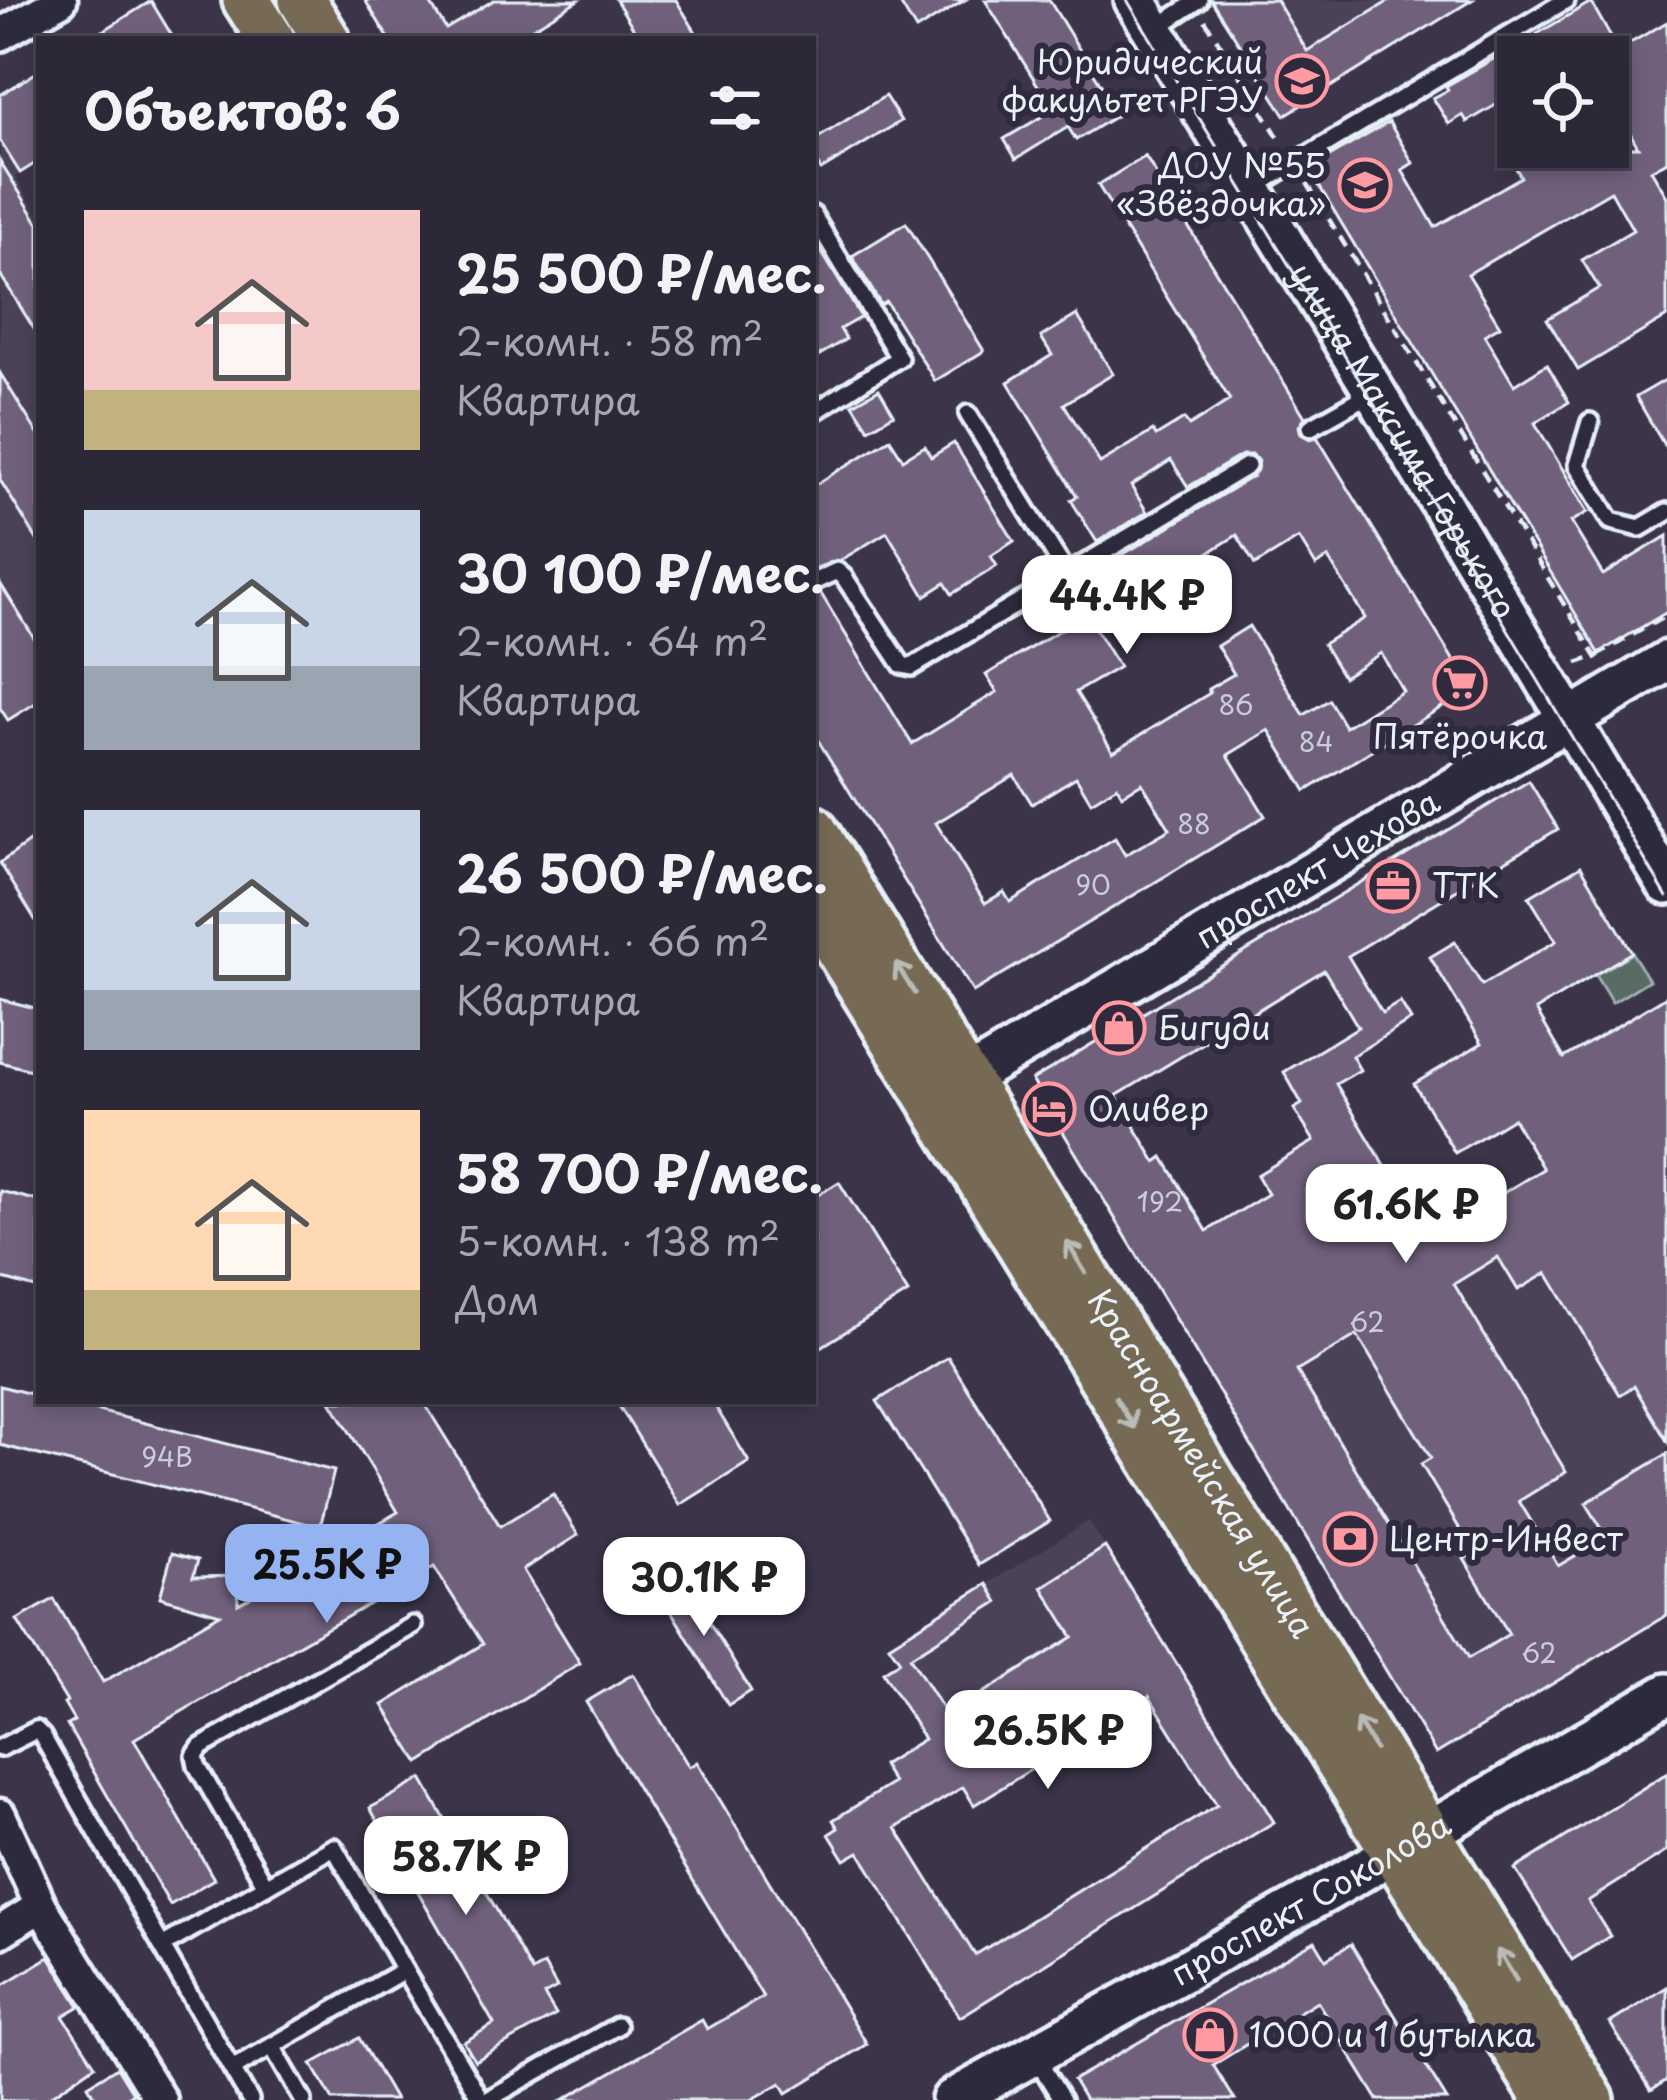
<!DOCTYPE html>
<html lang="ru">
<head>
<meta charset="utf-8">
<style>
	:root { --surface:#2d2838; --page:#393443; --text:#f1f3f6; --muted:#a7a6ae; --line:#484453; --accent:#95b2f1 }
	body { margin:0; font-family:"Playpen Sans",sans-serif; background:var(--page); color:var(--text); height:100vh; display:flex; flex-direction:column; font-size:45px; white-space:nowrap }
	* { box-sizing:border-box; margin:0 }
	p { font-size:39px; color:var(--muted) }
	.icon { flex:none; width:66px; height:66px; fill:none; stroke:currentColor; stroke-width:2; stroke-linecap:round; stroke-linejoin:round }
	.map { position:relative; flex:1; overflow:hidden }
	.drawer { position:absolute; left:36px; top:36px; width:780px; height:1368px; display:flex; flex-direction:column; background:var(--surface); border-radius:0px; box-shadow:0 6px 18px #0003,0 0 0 3px var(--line) }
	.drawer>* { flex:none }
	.controls { position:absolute; left:1497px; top:36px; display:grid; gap:24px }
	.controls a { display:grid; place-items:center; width:132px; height:132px; border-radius:0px; background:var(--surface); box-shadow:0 6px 18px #0003,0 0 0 3px var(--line); font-size:60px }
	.price { position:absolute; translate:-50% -102px; padding:0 27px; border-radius:24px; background:#fff; color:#222; font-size:39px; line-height:78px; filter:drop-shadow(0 3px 6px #0008) }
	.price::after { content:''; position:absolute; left:50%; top:72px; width:36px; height:27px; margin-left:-18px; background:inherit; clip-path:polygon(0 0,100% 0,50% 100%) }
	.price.on { background:var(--accent); color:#111 }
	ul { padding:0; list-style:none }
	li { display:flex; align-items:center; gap:36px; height:300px; padding:0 48px }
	li span { display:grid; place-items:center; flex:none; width:336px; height:240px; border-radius:0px; color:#555 }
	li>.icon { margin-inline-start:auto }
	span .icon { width:144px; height:144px; fill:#fffc; stroke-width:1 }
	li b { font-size:51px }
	h2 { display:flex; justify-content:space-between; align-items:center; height:144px; padding:0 48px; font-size:51px }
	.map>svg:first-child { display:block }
	.built { fill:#4c4259 }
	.green { fill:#586c65; stroke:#a0aeae; stroke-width:3 }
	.building { fill:#70607c; stroke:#e8f1f8; stroke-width:3; fill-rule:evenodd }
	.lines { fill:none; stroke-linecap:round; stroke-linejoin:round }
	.lane-casing { stroke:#e8f1f8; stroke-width:24 }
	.street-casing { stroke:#e8f1f8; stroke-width:39 }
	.secondary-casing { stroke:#e8f1f8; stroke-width:48 }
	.primary-casing { stroke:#e8f1f8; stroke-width:54 }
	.path { stroke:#e8f1f8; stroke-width:4.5; stroke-dasharray:12 9; stroke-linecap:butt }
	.lane { stroke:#2f2a3d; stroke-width:15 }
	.street { stroke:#2f2a3d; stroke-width:30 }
	.secondary { stroke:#2f2a3d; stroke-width:39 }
	.primary { stroke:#766a54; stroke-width:45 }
	.tram { stroke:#e8f1f8; stroke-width:3 }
	.oneway { stroke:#babbb6 }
	.labels { text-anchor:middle; stroke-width:12; stroke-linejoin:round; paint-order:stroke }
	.number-label { font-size:27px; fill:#cacdd9 }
	.poi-label { font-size:33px; fill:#e8f1f8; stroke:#2f2a3d; text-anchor:start }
	.street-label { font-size:33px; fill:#e8f1f8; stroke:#2f2a3d }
</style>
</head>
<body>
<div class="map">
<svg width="1667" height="2100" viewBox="0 0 1667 2100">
	<rect width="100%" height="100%" fill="#3c354a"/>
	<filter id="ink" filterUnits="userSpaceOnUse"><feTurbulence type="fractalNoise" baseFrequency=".00833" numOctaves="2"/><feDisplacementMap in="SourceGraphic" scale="24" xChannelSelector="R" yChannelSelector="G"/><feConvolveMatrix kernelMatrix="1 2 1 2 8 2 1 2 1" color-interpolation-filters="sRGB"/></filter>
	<g filter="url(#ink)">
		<g class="built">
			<path d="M1211,0H1472L1285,115Z"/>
			<path d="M0,141L20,173L15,177L39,216V652L0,668Z"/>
			<path d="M1543,1169L1667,1257V1615L1436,1754L1207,1372Z"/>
			<path d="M1089,1521L1184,1675L974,1805L927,1729L920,1732L883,1672L899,1661L889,1645Z"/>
		</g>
		<path class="green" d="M1632,953L1649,980L1612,1003L1595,975Z"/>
		<g class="building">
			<path d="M365,0H428L446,29L494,0H578L515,39H389Z"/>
			<path d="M616,0H676L700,39H640Z"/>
			<path d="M898,0H965L916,30Z"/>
			<path d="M985,0H1049L1119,114L1076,140L1068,127L1016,159L1004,139L1053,110Z"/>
			<path d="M1211,0H1276L1307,51L1391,0H1472L1285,115Z"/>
			<path d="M151,1L174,39H90Z"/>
			<path d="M1591,2L1618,50L1667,22V161L1651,170L1667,197V317L1578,370L1547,319L1599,288L1582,260L1633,230L1611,191L1468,274L1500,326L1484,335L1514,385L1547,364L1569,402L1535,423L1588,512L1571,522L1603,575L1667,536V612L1599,653L1309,169L1389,122L1413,163L1402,170L1435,227L1521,177L1513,163L1540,147H1638L1608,94V57H1551L1537,34Z"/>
			<path d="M1518,45V92L1467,122L1463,115L1449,124L1433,98L1448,90L1446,86Z"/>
			<path d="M39,71V161L20,173L0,141V95Z"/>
			<path d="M885,96L901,121L821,170L813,157V141Z"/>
			<path d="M1145,156L1305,417L1299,426L1301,434L1310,439L1317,437L1471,689L1306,791L1269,730L1228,755L1265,816L973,992L813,732V594L820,592L912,744L997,692L986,675L1086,614L1119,667L1076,692L1113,752L1210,693L1208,689L1234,674L1217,646L1249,626L1304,715L1329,700L1345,727L1403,691L1381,653L1343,677L1323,644L1365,618L1328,558L1316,566L1299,538L1255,565L1237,535L1132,600L1109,563L1253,476L1258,461L1252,455H1242L1188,487L1171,460L1131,486L1147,512L1097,542L1071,500L1077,496L1008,382L1052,355L1041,337L1077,315L1113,374L1064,404L1100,463L1153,431L1156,436L1184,419L1189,426L1230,400L1098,185ZM1014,775L1032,804L1076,777L1091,802L1117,786L1122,795L1142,783L1170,829L1125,855L1115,838L1010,902L1004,892L985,903L936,823Z"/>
			<path d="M0,161L39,224V337L0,274Z"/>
			<path d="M906,223L984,351L935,381L886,302L881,305L852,256Z"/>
			<path d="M813,238L861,317L840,329L846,339L813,359Z"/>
			<path d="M0,373L39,436V543L0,480Z"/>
			<path d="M1667,379V450L1636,397Z"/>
			<path d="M879,389L894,414L869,429L853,404Z"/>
			<path d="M890,439L903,459L925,446L931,457L954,443L1014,541L991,556L997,566L952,594L945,583L925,596L887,532L841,560L813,569V486Z"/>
			<path d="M0,583L39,646V701L8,720L0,708Z"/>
			<path d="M1529,781L1558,829L1348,956L1382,1013L1400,1002L1411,1020L1352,1056L1360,1070L1336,1084L1394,1181L1406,1174L1440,1231L1543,1169L1513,1118L1455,1153L1414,1084L1482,1043L1430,957L1455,942L1482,985L1556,941L1529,897L1581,866L1632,952L1536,1010L1564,1058L1667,996V1441L1634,1386L1620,1395L1547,1273L1518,1290L1498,1257L1454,1284L1566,1472L1519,1501L1558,1566L1607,1537L1586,1503L1667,1454V1615L1436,1754L1032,1080ZM1324,970L1358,1027L1284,1072L1302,1104L1294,1109L1314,1141L1257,1175L1268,1194L1207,1231L1163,1157L1156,1162L1116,1096ZM1357,1335L1431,1458L1421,1464L1474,1553L1464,1559L1509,1634L1469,1658L1297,1371Z"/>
			<path d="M39,835V926L0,863Z"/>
			<path d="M0,999L39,1009V1072L0,1062Z"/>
			<path d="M839,1182L908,1293L813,1352V1198Z"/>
			<path d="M0,1191L39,1201V1289L0,1278Z"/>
			<path d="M948,1357L1050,1521L979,1565L877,1401Z"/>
			<path d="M0,1386L39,1396V1401H59L334,1471L320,1527L0,1445Z"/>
			<path d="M331,1401H423L500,1526L553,1494L578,1535L523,1570L580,1663L419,1763L383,1705L483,1644L434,1567L134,1739L214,1879L170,1905L67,1725L74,1721L64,1704L67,1702L17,1620L54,1599L103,1682L220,1614L160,1597L172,1553L198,1560L193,1577L238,1576V1604L398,1512Z"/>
			<path d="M616,1401H712L749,1462L680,1505Z"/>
			<path d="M1105,1547L1274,1822L960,2017L859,1852L845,1860L829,1834L838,1828L833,1820L893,1783L882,1765L924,1739L883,1672L900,1661L889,1645L987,1584L998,1602L910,1657L947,1716L1073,1637L1042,1587ZM1149,1696L1217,1805L975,1955L896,1828L963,1787L974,1805Z"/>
			<path d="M679,1572L751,1691L728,1705L656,1586Z"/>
			<path d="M633,1674L689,1767L697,1762L867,2044L787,2093L781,2083L751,2100H563L702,2020L707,2029L763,1997L586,1702Z"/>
			<path d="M1667,1773V1851L1588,1901L1610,1936L1572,1960L1515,1869Z"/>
			<path d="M422,1779L532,1972L544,1965L557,1988L544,1995L556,2015L475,2061L464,2042L494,2024L370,1808Z"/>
			<path d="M1315,1941L1326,1959L1351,1944L1447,2100H1378L1317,2001L1213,2065L1235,2100H1085L1073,2080Z"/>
			<path d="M49,1957L80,2006L63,2016L95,2065L45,2100H0V1987Z"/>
			<path d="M1667,1987V2080L1651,2090L1610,2023Z"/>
			<path d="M359,2038L395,2100H333L312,2064Z"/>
			<path d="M117,2067L133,2093L122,2100H97L88,2085Z"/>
		</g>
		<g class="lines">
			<g class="lane-casing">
				<g id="lane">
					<path d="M1155,29L1199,0"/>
					<path d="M1251,189L1566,0"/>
					<path d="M813,215L899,358L813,413"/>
					<path d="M968,414L1067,574"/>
					<path d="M1590,422L1577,465L1611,521L1640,528L1667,512"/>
					<path d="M1311,427L1371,393"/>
					<path d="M813,582L837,571L844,577L902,665L912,667L1247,466"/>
					<path d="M0,1748L36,1730L42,1736L232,2069"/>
					<path d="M162,1946L266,1886"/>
					<path d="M404,1970L334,1847L266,1886L197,1766L195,1756L201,1747L413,1625"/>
					<path d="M272,2046L303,2100"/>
					<path d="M1035,2056L1062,2100"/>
					<path d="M250,2100L232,2069L404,1970L481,2100"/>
					<path d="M487,2100L617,2026"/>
				</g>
			</g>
			<g class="street-casing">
				<g id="street">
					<path d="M0,35L61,0"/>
					<path d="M0,1815L41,1906L160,2100"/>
					<path d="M0,1932L41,1906"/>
				</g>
			</g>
			<g class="secondary-casing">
				<g id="secondary">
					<path id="s1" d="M1135,0L1374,391L1667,884"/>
					<path id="s2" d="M967,1078L1667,661"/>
					<path id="s3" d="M952,2100L1329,1890L1667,1694"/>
				</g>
			</g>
			<g class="primary-casing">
				<g id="primary">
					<path d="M246,0L271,39"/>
					<path d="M302,0L326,39"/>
					<path id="s4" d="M813,829L1591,2100"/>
					<path d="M813,908L1547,2100"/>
				</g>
			</g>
			<g class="path">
				<path d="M1205,20L1282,143"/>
				<path d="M1307,183L1598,660"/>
				<path d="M1577,663L1595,657L1667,615"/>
			</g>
			<use href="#lane" class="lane"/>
			<use href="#street" class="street"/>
			<use href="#secondary" class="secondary"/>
			<use href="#primary" class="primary"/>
			<path class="tram" d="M1127,0L1368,394L1667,897"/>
		</g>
		<defs><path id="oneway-shaft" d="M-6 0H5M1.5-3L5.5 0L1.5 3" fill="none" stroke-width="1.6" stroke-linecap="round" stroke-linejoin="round" transform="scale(3)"/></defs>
		<g class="oneway">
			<use href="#oneway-shaft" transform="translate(905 978) rotate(-122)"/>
			<use href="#oneway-shaft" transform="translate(1076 1257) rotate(-121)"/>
			<use href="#oneway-shaft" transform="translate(1125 1413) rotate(58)"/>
			<use href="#oneway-shaft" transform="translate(1366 1734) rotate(-121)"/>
			<use href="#oneway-shaft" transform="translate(1507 1965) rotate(-122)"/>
		</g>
	</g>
	<defs>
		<g id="university-ring" transform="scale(2.7)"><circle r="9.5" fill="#2f2a3d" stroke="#ff9aa2" stroke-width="1.5"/><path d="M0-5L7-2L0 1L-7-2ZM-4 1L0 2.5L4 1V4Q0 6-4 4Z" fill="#ff9aa2"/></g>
		<g id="school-ring" transform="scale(2.7)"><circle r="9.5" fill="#2f2a3d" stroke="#ff9aa2" stroke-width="1.5"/><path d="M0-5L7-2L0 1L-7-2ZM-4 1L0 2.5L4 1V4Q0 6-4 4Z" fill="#ff9aa2"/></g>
		<g id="supermarket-ring" transform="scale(2.7)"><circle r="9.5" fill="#2f2a3d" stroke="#ff9aa2" stroke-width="1.5"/><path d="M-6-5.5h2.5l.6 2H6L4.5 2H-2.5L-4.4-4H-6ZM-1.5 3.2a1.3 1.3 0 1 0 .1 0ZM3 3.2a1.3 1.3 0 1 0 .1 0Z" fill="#ff9aa2"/></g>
		<g id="office-ring" transform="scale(2.7)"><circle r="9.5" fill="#2f2a3d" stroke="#ff9aa2" stroke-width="1.5"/><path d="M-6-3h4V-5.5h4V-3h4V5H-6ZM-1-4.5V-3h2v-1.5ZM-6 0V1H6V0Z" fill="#ff9aa2"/></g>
		<g id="shop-ring" transform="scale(2.7)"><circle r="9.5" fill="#2f2a3d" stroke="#ff9aa2" stroke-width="1.5"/><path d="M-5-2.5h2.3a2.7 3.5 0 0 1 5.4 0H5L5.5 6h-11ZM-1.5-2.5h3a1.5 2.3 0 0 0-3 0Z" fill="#ff9aa2"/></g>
		<g id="hotel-ring" transform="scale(2.7)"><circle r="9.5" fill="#2f2a3d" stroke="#ff9aa2" stroke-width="1.5"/><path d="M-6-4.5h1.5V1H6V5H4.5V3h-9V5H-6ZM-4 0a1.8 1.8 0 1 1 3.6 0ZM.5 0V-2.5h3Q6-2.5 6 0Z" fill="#ff9aa2"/></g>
		<g id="bank-ring" transform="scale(2.7)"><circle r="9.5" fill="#2f2a3d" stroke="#ff9aa2" stroke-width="1.5"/><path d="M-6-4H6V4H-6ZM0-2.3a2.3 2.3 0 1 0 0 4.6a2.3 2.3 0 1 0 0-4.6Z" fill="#ff9aa2"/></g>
	</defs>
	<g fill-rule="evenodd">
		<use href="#university-ring" x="1302" y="81"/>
		<use href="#school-ring" x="1365" y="185"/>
		<use href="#supermarket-ring" x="1460" y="683"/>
		<use href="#office-ring" x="1393" y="886"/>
		<use href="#shop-ring" x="1119" y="1028"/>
		<use href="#hotel-ring" x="1049" y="1109"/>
		<use href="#bank-ring" x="1350" y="1539"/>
		<use href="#shop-ring" x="1210" y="2035"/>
	</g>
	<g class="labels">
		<g class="number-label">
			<text x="1236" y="715">86</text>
			<text x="1316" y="752">84</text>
			<text x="1194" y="834">88</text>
			<text x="1093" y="895">90</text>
			<text x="1160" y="1212">192</text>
			<text x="1367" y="1332">62</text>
			<text x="167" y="1467">94В</text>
			<text x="1539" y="1663">62</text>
		</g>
		<g class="poi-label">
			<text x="1263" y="74" text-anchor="end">Юридический<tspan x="1263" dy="38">факультет РГЭУ</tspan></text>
			<text x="1326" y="178" text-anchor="end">ДОУ №55<tspan x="1326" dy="38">«Звёздочка»</tspan></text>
			<text x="1460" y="749" text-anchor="middle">Пятёрочка</text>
			<text x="1432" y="898">ТТК</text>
			<text x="1158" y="1040">Бигуди</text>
			<text x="1088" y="1121">Оливер</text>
			<text x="1389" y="1551">Центр-Инвест</text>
			<text x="1249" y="2047">1000 и 1 бутылка</text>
		</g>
		<g class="street-label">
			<text dy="12" stroke="none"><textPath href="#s1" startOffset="516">улица Максима Горького</textPath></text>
			<text dy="12" stroke="none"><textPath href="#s2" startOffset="408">проспект Чехова</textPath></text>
			<text dy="12" stroke="none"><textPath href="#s4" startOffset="744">Красноармейская улица</textPath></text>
			<text dy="12" stroke="none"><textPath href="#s3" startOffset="411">проспект Соколова</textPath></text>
		</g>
	</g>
</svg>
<div class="controls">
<a><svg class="icon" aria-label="locate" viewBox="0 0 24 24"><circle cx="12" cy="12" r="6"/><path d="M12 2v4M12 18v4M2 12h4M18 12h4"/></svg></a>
</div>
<b class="price" style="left:1127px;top:657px">44.4K ₽</b>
<b class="price" style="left:1406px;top:1266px">61.6K ₽</b>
<b class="price on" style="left:327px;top:1626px">25.5K ₽</b>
<b class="price" style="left:704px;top:1639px">30.1K ₽</b>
<b class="price" style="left:1048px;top:1792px">26.5K ₽</b>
<b class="price" style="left:466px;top:1918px">58.7K ₽</b>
<section class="drawer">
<h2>Объектов: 6<svg class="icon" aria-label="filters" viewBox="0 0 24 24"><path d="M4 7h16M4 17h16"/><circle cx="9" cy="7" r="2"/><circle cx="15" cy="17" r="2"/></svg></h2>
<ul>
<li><span style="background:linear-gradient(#f6c9c9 75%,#c2b280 0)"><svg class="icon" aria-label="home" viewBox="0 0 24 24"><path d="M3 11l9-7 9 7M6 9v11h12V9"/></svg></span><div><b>25 500 ₽/мес.</b><p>2-комн. · 58 m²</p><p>Квартира</p></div></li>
<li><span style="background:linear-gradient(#c9d6e8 65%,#9aa5b1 0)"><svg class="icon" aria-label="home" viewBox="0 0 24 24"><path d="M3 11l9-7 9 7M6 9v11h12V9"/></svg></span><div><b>30 100 ₽/мес.</b><p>2-комн. · 64 m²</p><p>Квартира</p></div></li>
<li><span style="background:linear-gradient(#c9d6e8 75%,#9aa5b1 0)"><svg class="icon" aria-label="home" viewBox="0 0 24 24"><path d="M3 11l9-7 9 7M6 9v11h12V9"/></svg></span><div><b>26 500 ₽/мес.</b><p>2-комн. · 66 m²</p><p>Квартира</p></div></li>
<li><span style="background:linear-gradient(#ffd9b3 75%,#c2b280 0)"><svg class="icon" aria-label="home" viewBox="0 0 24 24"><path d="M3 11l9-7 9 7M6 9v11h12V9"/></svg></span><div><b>58 700 ₽/мес.</b><p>5-комн. · 138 m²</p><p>Дом</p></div></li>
</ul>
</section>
</div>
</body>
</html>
